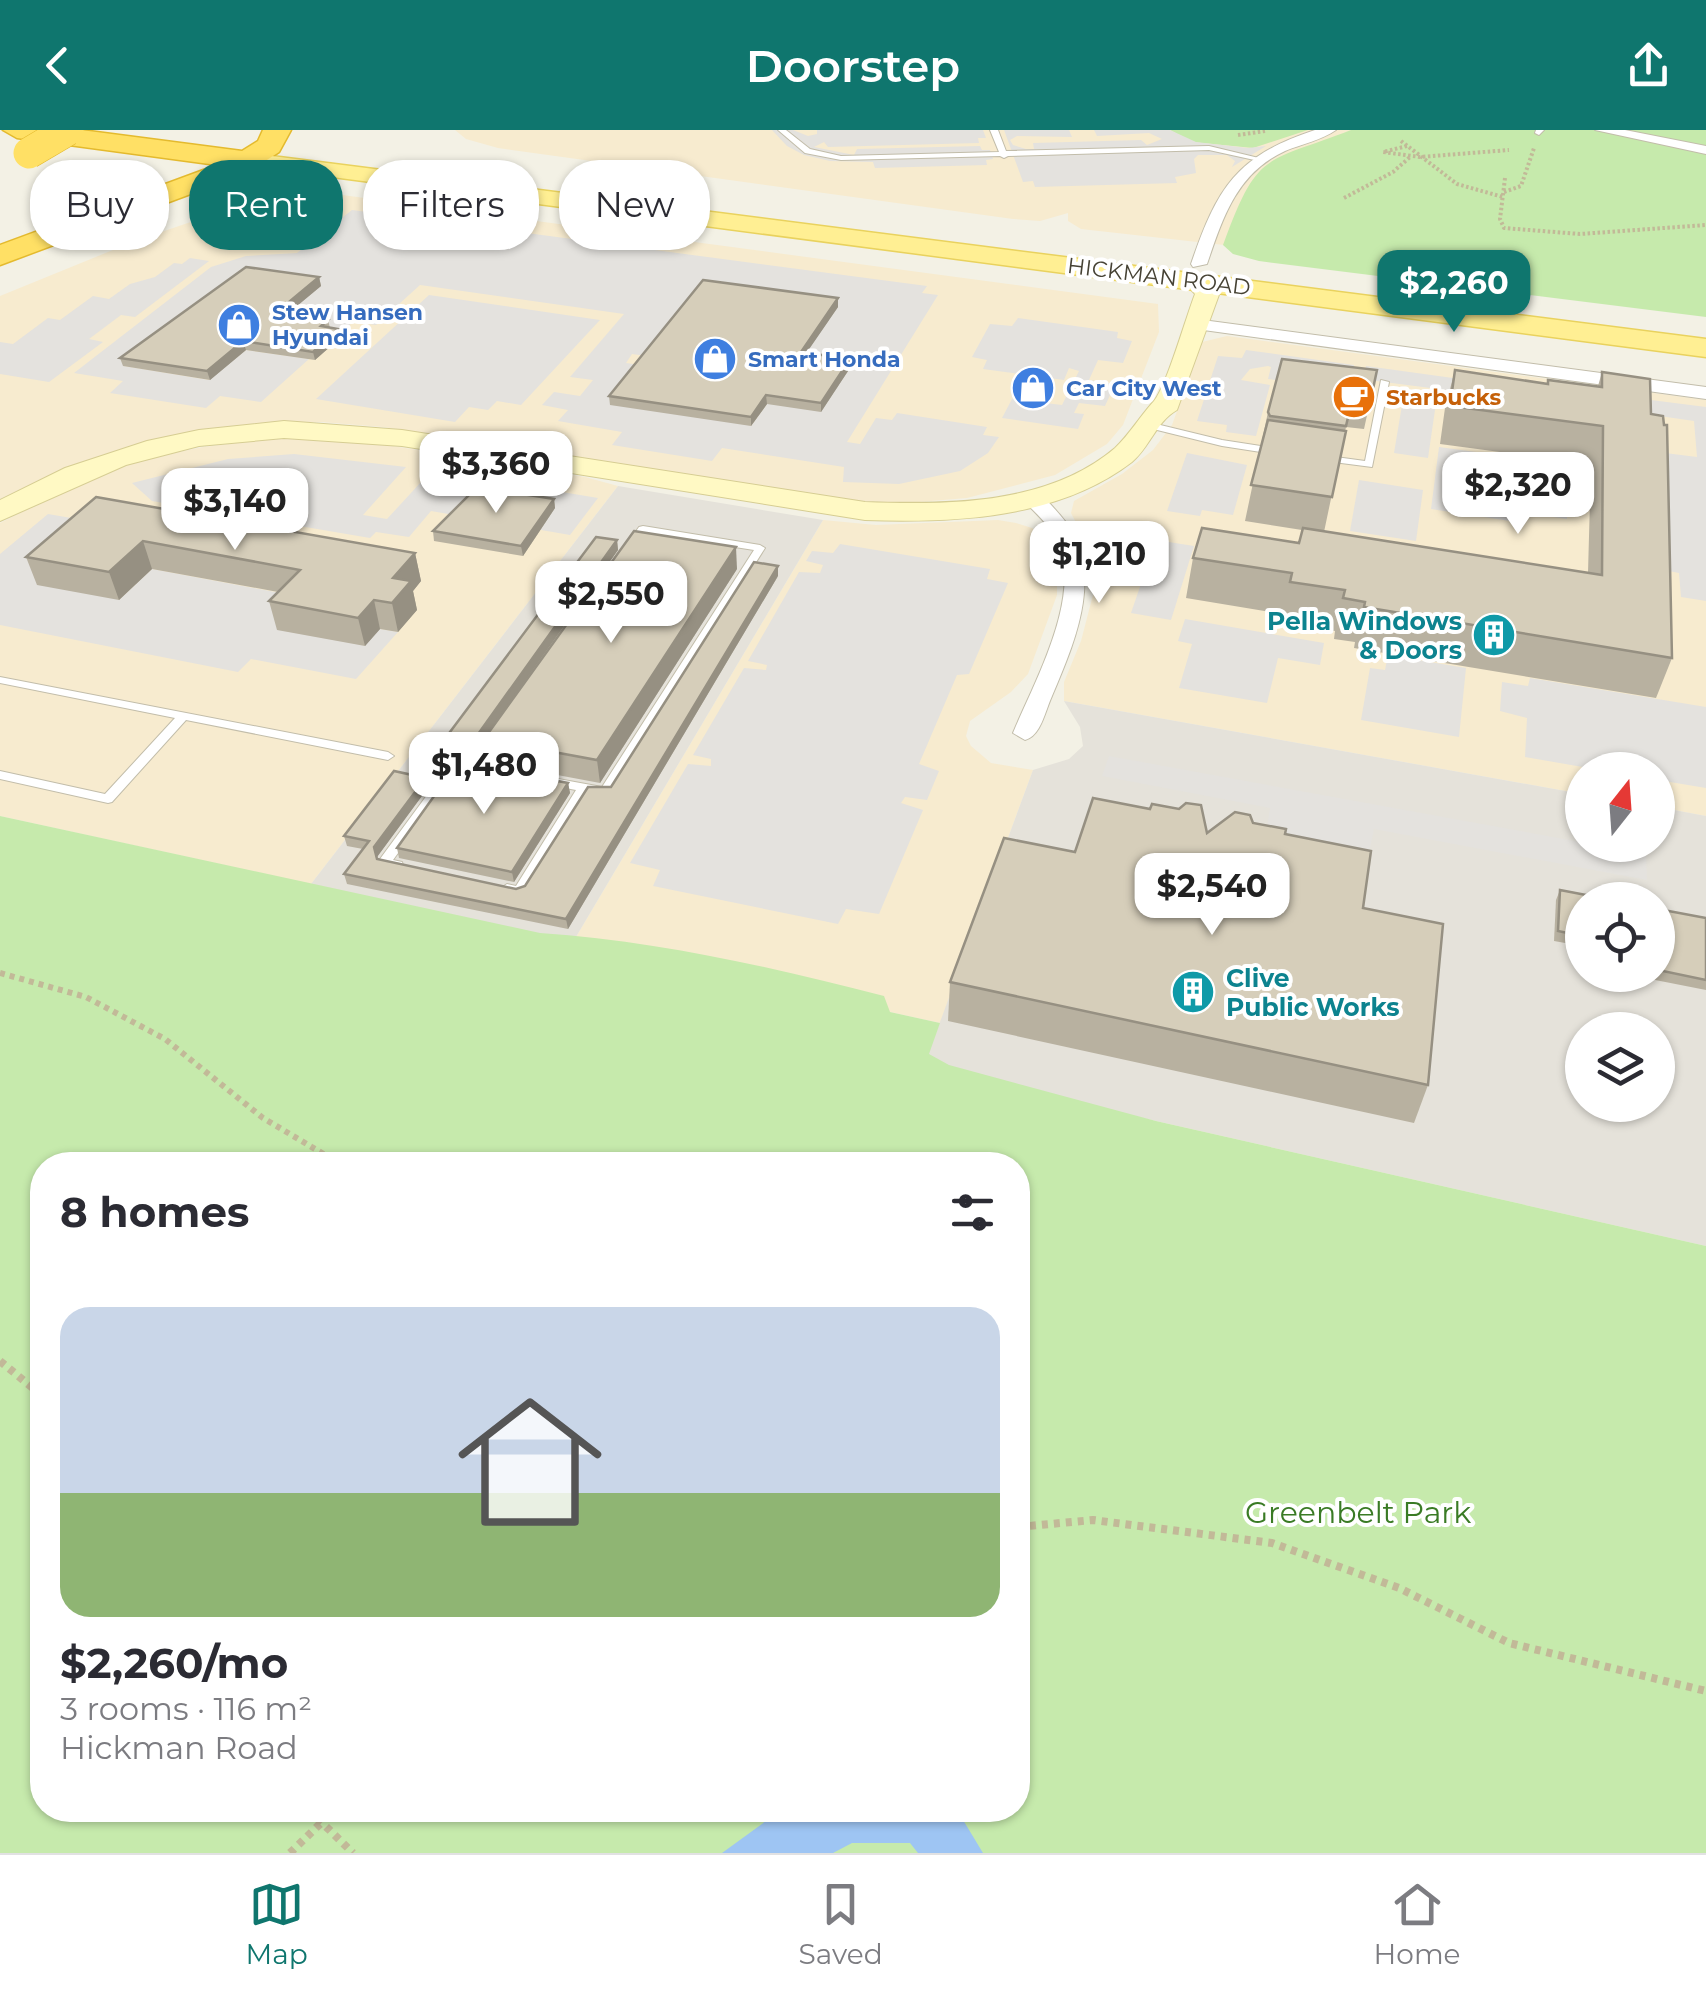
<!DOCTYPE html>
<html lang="en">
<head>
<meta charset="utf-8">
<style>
	:root { --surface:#fff; --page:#f7f7f7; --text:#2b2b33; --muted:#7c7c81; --line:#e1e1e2; --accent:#0f766e }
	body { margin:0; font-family:Montserrat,sans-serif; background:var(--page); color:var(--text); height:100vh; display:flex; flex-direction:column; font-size:38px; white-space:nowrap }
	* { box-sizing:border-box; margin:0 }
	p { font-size:32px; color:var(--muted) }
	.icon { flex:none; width:55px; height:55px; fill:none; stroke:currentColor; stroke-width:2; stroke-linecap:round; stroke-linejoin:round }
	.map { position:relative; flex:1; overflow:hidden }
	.side { position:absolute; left:30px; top:1022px; width:1000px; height:670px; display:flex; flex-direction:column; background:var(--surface); border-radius:40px; box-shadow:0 2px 8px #0004 }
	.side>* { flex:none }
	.banner { position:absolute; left:30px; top:30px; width:1000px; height:90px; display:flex; gap:20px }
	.needle { width:65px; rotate:17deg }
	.fabs { position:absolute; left:1565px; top:622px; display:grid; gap:20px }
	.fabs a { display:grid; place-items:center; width:110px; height:110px; border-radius:50%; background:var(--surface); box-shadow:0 2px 8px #0004; font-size:50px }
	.price { position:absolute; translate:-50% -85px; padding:0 22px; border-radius:20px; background:#fff; color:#222; font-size:32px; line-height:65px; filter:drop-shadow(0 2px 5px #0008) }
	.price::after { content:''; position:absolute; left:50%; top:60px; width:30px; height:22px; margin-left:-15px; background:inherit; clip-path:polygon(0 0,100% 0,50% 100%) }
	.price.active { background:var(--accent); color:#fff }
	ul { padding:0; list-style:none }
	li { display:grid; align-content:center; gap:20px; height:530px; padding:0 30px }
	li+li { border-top:2px solid var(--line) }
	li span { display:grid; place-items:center; height:310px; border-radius:30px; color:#555 }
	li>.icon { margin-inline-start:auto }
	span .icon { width:180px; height:180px; fill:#fffc; stroke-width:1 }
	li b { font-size:42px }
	h2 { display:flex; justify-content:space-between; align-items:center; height:120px; padding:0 30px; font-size:42px }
	.pill { padding:0 35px; border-radius:40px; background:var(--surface); box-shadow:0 2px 8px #0004; font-size:35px; line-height:90px }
	.pill.active { background:var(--accent); color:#fff }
	header { display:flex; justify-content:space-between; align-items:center; height:130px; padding:0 30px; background:var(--accent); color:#fff; font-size:45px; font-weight:600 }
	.menu { display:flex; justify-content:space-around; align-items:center; height:140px; border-top:2px solid var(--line); background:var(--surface); font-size:28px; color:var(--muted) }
	.menu a { display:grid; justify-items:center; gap:5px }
	.menu .active { color:var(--accent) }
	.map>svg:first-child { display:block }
	.commercial { fill:#f7ebcf }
	.industrial { fill:#e5e2da; fill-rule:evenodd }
	.green { fill:#c6eaac; fill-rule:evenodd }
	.parking { fill:#e4e2de; fill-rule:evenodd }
	.water { fill:#9ec5f3 }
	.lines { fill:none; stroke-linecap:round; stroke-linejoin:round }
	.lane-casing { stroke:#c2bdaa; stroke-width:2 }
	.street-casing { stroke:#c2bdaa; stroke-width:2 }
	.secondary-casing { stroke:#d6cd93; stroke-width:2 }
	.primary-casing { stroke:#e9d25e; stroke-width:3 }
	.highway-casing { stroke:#e4ba2e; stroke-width:3 }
	.path-far2 { stroke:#c2b998; stroke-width:4; stroke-dasharray:2.5 2.5; stroke-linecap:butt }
	.path-far1 { stroke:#c2b998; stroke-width:6; stroke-dasharray:5 5; stroke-linecap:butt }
	.path { stroke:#c2b998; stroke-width:8; stroke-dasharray:6 6; stroke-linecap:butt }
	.lane { fill:#fff; fill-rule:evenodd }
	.street { fill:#fff; fill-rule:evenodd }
	.secondary { fill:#fff9c4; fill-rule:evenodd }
	.primary { fill:#ffef93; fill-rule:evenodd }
	.highway { fill:#ffe065; fill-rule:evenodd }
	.highway-bridge-casing { stroke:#e4ba2e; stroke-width:32; stroke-linecap:butt }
	.highway-bridge { stroke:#ffe065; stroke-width:31 }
	.wall { fill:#b8b1a0 }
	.shaded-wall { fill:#969082 }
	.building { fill:#d6ceba; stroke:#969082; stroke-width:2.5 }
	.labels { text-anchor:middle; stroke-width:8; stroke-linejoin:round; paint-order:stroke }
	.far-street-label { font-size:22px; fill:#464234; stroke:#fff }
	.far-shop-label { font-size:22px; font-weight:bold; fill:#366cbe; stroke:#fff; text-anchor:start }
	.far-food-label { font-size:22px; font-weight:bold; fill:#c56008; stroke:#fff; text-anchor:start }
	.culture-label { font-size:25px; font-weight:bold; fill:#0d838f; stroke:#fff; text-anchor:end }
	.near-park-label { font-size:30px; fill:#3a7b25; stroke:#fff }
</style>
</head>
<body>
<header><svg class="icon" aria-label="back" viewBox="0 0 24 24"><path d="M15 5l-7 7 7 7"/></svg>Doorstep<svg class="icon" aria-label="share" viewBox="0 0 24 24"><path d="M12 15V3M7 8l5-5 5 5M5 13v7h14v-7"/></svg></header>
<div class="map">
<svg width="1706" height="1723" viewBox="0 0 1706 1723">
	<rect width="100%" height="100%" fill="#f3f1e5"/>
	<g class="commercial">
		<path d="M455,0H1351L1360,5L1242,117L1081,99L1068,91V83L1040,91L1013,89L498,18L466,9Z"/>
		<path d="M290,58L1158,174L1159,202L1123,295L1107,314L1055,345L967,368L907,373L858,371L383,297L321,292L274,293L141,313L64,339L0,369V166L135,111Z"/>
		<path d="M1227,206L1706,270V686L1658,677V640H1582V664L1064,571V552L1081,511L1094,461L1088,416L1071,383L1074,371L1122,344L1153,320L1172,295L1202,212Z"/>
		<path d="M278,308L368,312L585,347L618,356L311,754L0,686V393L93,346L149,328L203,317Z"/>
		<path d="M823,390L876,395L998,390L1016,393L1032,398L1049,410L1057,437V465L1028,544L1011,562L970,591L966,606L971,616L991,633L1033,640L940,893L573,812Z"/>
	</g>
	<g class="industrial">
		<path d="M618,356L823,390L573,812L311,754Z"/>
		<path d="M1064,571L1582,664V715H1658V677L1706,686V1116L923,938L1033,640L1069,629L1083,616L1080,597ZM1582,770H1658V845H1582ZM1582,900H1658V975H1582Z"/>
	</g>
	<g class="green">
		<path d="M1170,0H1308L1253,18L1192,12Z"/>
		<path d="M1351,0H1706V187L1259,131L1233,124L1223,115C1258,19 1264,34 1351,0Z"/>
		<path d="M0,686L540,803C658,811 771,837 884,866L890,882L940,893L929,924L949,935L1156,991L1706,1116V1723H0ZM42,1035H1018V1680H42Z"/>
	</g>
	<g class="parking">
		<path d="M772,0H793L808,6L817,4V0H983L986,8H978L979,13L828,17L824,12L814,17L854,25L857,19L980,16L982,20H990L993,29L986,30L987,35L875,38L873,32L830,31L804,25L787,16Z"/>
		<path d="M1004,0H1069L1072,7L1017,6L1010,10L1013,15L1026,19H1034L1033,13L1141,10L1147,15L1162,9L1149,3L1097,6L1094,0H1170L1196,12L1248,18L1266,16L1232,37L1235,31L1227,25H1198L1194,29L1196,43L1175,47L1177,53L1035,57L1033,51L1023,52Z"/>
		<path d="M352,80L927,156L922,163L938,165L847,312L860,314L876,288L892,290L897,283L987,297L983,305L999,307L988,323L960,341L899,354L843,352L844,337L722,318L712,331L612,315L622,302L558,291L568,280L542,275L554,262L580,266L593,250L570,247L624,184L420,155L376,195L353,192L336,207L279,191L319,155L124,236L209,250L246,220L309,229L261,272L220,266L206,278L110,263L123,251L74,243L211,137L246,126L297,123ZM632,224L647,226L767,274L751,296L640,235L626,233Z"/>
		<path d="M190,128L209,131L135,187L121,185L89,209L103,212L49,252L0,244V212L13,214L48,188L60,190L93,166L109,169L130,154L155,147L174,133L182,134Z"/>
		<path d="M429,165L600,190L521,275L497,271L488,280L469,277L455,292L316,269Z"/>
		<path d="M1018,188L1118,202L1117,208L1132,211L1123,233L1098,230L1089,250L1115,254L1105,276L1079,273L1074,283L1084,284L1078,299L1002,288L1012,269L1062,275L1079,241L1069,238L1064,250L983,239L987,230L972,227L990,194L1012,196Z"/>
		<path d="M1246,220L1354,235L1353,242H1365L1366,236L1489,253L1551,289L1445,274L1446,260L1353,248L1349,261L1268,249L1271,237L1268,236L1250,239L1241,250L1270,255L1256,306L1226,302L1227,295L1197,291L1218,226L1242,228Z"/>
		<path d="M1403,269L1436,273L1428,328L1394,323Z"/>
		<path d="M1651,270L1706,277V471L1681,467L1679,443L1669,441L1665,323L1697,327L1694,291L1577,274L1651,280Z"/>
		<path d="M1439,317L1549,332V342L1568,345L1567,389L1525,383L1523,393L1431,379Z"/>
		<path d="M1187,323L1247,335L1233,385L1202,380L1200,386L1167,381Z"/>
		<path d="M294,324L406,337L363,385L387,389L422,351L451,356L460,345L598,368L570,405L431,381L409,407L376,402L370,408L152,371L132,353L228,329Z"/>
		<path d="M1359,350L1423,360L1416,411L1350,401Z"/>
		<path d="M48,384L106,394L119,470L152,439L307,468L380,499L398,502L356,549L251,529L238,542L0,495V424Z"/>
		<path d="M1156,410L1194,416L1171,490L1131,483Z"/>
		<path d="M840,414L990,439L987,449L1008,453L969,544L957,545L919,634L939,641L927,670L905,667L901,673L923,680L879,784L846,779L838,794L653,756L660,740L630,733L688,634L711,636V629L693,625L744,538L766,540L767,535L748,531L799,442L820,443L823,435L806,431L812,421L833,423Z"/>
		<path d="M1185,489L1324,513L1320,535L1278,528L1267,573L1179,558L1192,514L1178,511Z"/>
		<path d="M1388,525L1466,538L1459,607L1361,590L1370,538L1385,540Z"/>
		<path d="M1530,548L1706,577V658L1658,650V640H1600L1525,627L1527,588L1500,581L1502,552L1528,556Z"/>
		<path d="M1109,626L1646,724L1647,750L1374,699L1369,723L1266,704L1270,678L1102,646Z"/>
	</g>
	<path class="water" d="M781,1680H957L983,1723H918L910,1713H852L833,1723H722Z"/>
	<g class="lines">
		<g class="lane-casing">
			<g id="lane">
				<path d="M778,0H786L810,19L841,26L999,22L990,0H998L1006,21L1209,16L1263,29L1259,31L1209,20L1008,26L1004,28L1000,26L841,30L805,23Z"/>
				<path d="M1536,0H1544L1539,5L1535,3Z"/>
				<path d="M1381,250L1389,252L1372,337L1318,330L1316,328L1321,325L1365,331Z"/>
				<path d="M1148,292L1222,310L1280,319L1285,322L1280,325L1222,316L1145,297V293Z"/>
				<path d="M643,396L760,415L765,418L609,665L587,663L524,764C517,766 504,764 501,758L507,754L516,756L576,660L470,640L452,648L393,730L402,732L403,735L402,738L397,739L380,735L379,732L380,729L444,642L465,635L469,636L639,397ZM646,403L754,420L602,657L482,635Z"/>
				<path d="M0,547L388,622L394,626L388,630L186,590L112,672L108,673L0,649V641L105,664L175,588L0,553Z"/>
			</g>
		</g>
		<g class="street-casing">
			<g id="street">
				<path d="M1315,0H1336C1322,10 1302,14 1285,21C1237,43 1223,87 1207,134L1193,137L1191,134C1217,58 1236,26 1315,0Z"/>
				<path d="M1595,0H1625L1706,16V24Z"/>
				<path d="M1195,189L1706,257V269L1189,198L1186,194Z"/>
				<path d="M1031,361C1043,364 1052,376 1060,385C1107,439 1076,509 1052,566C1045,581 1041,606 1025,610L1013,603C1034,552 1085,463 1056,409C1048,392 1032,381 1021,367Z"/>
			</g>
		</g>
		<g class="secondary-casing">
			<path id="secondary" d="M1194,143L1203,145L1220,162L1177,280C1156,292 1150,317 1132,332C1058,389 954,393 865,390L402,316L284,308L199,316L126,335L0,391V370L65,338L147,311L199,300L284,291L402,300L865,372C948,375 1048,375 1115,318C1129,305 1141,285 1154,271C1167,255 1186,187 1195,164L1182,150Z"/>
		</g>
		<g class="primary-casing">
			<path id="primary" d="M249,23L1706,209V227L240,35L237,30L240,25Z"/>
		</g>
		<g class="highway-casing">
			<path id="highway" d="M3,0H81L242,21L258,11L263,0H291L279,22L247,43L0,135V115L217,35L17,8Z"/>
		</g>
		<g class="path-far2">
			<path d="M1238,5L1265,1"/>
			<path d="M1401,11L1457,54L1503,67"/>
			<path d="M1407,16L1383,22L1420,27L1509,20"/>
			<path d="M1505,48L1500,89L1504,98L1580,104L1706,95"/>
			<path d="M1504,62L1521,56L1534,18"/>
			<path d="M1344,68L1393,42L1410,27"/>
		</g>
		<path class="path-far1" d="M0,843L86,867L165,909L263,988L342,1035"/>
		<g class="path">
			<path d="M0,1231L34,1259L42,1277"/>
			<path d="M1018,1397L1093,1390L1272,1413L1399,1458L1509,1513L1706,1561"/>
			<path d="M309,1680L353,1723"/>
			<path d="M290,1723L320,1694"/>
		</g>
		<use href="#lane" class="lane"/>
		<use href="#street" class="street"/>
		<use href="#secondary" class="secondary"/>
		<use href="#primary" class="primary"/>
		<use href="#highway" class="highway"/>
		<g class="highway-bridge-casing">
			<path id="highway-bridge" d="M29,23L68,0"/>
		</g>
		<use href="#highway-bridge" class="highway-bridge"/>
	</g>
	<g class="wall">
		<path d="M319,147L321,156L287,184L328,190L330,198L340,208L315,230L246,220L210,250L123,236L120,228Z"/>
		<path d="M838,168V177L806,223L850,238L821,282L767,274L751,296L610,275L609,266Z"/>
		<path d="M1377,240L1364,299L1346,297L1324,402L1588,443L1591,334L1440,314L1445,278L1455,240L1547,254L1548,250L1598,256L1602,242L1651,284L1672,528L1656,568L1354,518L1355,512L1334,509L1335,501L1282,492L1283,484L1186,468L1193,428L1299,413L1302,400L1245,391L1268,282Z"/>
		<path d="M96,367L415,423L421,451L413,461L417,480L398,502L380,499L365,516L277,500L269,471L278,462L152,439L119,470L37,455L26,427Z"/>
		<path d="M554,369L555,378L523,426L434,411L433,401Z"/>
		<path d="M617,410L618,420L468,631L441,640L377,727V729L516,759L525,756L611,657L778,446L568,799L347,754L344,744L363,719L347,716L344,706L417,646Z"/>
		<path d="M737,439L600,653L488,632L484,609Z"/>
		<path d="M568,653L570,663L514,752L399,728L397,718Z"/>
		<path d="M1207,703L1285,704L1363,778L1428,955L1414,993L948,891L950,852L1075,722Z"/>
		<path d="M1560,760L1582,770V816L1554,811L1556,770Z"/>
		<path d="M1658,779L1706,788V860L1645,848V845H1658Z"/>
	</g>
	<g class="shaded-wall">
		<path d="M319,147L321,156L279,191L277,182Z"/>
		<path d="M838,168V177L801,231V222Z"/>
		<path d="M338,199L340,208L315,230L313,222Z"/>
		<path d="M243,211L246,220L210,250L207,241Z"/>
		<path d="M850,229V238L821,282V273Z"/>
		<path d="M766,265L767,274L751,296V287Z"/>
		<path d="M554,369L555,378L523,426L521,416Z"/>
		<path d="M617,410L618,420L468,631L441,640L377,727L374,717L439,630Z"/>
		<path d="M143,411L152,439L119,470L109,442Z"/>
		<path d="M736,417L737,439L600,653L597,630Z"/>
		<path d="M415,423L421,451L413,461L417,480L398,502L392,473L393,448Z"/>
		<path d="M778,436V446L568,799L566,789Z"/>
		<path d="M374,470L380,499L365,516L358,488Z"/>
		<path d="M568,653L570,663L514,752L512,742Z"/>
	</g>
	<g class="building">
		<path d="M246,137L319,147L277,182L328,190L321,196L338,199L313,222L243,211L207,241L120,228Z"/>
		<path d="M703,150L838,168L801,222L850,229L821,273L766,265L751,287L609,266Z"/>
		<path d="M1282,229L1377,240L1370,273L1352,270L1346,296L1270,286L1268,282Z"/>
		<path d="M1455,240L1548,254V250L1602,257V242L1650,249L1651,284L1663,286L1664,295H1667L1672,528L1364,477L1365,472L1343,468L1345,460L1290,452L1292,443L1193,428L1202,398L1299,413L1303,398L1602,445L1603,296L1450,276Z"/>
		<path d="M1268,290L1346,301L1332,367L1251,355Z"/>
		<path d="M477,357L554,369L521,416L433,401Z"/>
		<path d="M96,367L415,423L393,448L411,451L392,473L374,470L358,488L269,471L300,440L143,411L109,442L26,427Z"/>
		<path d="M634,401L736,417L597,630L484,609Z"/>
		<path d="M596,407L617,410L466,621L439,630L374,717L377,729L516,759L525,756L588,657H611L754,432L778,436L566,789L344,744L369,711L344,706L394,641L417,646Z"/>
		<path d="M472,635L568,653L512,742L397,718L452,641Z"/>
		<path d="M1093,668L1150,679L1152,674L1179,679L1186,673L1201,675L1207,703L1235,682L1250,685L1253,693L1286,699L1285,704L1371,721L1363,778L1443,794L1428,955L950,852L1004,708L1075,722Z"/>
		<path d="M1560,760L1612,770H1582V806L1558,801Z"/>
		<path d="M1658,779L1706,788V850L1658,840Z"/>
	</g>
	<defs>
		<g id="shop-disc" transform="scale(2.25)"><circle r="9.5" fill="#3f7fe0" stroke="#fff"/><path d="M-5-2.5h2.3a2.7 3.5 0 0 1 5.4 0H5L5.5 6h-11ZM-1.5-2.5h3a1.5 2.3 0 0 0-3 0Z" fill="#fff"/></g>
		<g id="cafe-disc" transform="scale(2.25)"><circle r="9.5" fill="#e8710a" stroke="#fff"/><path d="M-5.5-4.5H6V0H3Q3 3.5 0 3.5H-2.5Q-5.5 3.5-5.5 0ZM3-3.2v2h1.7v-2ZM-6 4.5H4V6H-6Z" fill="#fff"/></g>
		<g id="building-disc" transform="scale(2.25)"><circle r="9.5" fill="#0f9aa8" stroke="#fff"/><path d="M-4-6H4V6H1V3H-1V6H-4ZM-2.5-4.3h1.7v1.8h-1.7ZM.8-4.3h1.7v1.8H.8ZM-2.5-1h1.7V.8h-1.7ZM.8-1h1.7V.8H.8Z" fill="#fff"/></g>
	</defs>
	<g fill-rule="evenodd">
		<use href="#shop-disc" x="239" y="195"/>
		<use href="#shop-disc" x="715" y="229"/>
		<use href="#shop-disc" x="1033" y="258"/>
		<use href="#cafe-disc" x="1354" y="267"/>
		<use href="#building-disc" x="1494" y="505"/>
		<use href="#building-disc" x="1193" y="862"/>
	</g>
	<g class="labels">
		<g class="far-street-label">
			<text transform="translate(1159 146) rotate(7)" y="8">HICKMAN ROAD</text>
		</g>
		<g class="far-shop-label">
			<text x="272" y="190">Stew Hansen<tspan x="272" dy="25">Hyundai</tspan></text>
			<text x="748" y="237">Smart Honda</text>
			<text x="1066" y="266">Car City West</text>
		</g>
		<g class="far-food-label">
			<text x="1386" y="275">Starbucks</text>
		</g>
		<g class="culture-label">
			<text x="1462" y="500">Pella Windows<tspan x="1462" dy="29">&amp; Doors</tspan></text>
			<text x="1226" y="857" text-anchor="start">Clive<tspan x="1226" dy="29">Public Works</tspan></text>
		</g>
		<g class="near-park-label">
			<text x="1358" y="1393">Greenbelt Park</text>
		</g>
	</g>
</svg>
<div class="fabs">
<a><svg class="needle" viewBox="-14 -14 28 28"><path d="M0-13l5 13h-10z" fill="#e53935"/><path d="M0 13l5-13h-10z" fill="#7c7c81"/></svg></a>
<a><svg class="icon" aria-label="locate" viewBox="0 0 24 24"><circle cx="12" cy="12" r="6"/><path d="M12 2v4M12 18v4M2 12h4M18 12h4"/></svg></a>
<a><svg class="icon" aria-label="layers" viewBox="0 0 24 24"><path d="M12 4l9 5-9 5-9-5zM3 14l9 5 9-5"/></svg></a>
</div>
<b class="price active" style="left:1454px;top:205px">$2,260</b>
<b class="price" style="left:496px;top:386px">$3,360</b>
<b class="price" style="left:1518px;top:407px">$2,320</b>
<b class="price" style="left:235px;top:423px">$3,140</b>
<b class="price" style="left:1099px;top:476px">$1,210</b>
<b class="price" style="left:611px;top:516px">$2,550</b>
<b class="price" style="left:484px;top:687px">$1,480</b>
<b class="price" style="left:1212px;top:808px">$2,540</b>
<div class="banner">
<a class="pill">Buy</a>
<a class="pill active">Rent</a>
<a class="pill">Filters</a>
<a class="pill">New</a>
</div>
<section class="side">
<h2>8 homes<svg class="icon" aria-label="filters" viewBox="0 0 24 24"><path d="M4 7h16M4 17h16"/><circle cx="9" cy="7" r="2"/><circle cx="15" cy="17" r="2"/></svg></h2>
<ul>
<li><span style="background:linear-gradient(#c9d6e8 60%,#8fb573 0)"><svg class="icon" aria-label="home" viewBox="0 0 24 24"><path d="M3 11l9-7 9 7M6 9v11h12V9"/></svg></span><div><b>$2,260/mo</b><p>3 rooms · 116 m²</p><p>Hickman Road</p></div></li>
</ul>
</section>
</div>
<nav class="menu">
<a class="active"><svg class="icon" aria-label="map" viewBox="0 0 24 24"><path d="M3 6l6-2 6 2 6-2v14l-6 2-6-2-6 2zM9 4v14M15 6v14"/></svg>Map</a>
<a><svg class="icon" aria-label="saved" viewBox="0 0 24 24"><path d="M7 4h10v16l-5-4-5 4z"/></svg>Saved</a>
<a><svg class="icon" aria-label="home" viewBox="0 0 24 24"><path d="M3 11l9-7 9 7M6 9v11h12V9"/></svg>Home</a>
</nav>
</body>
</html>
